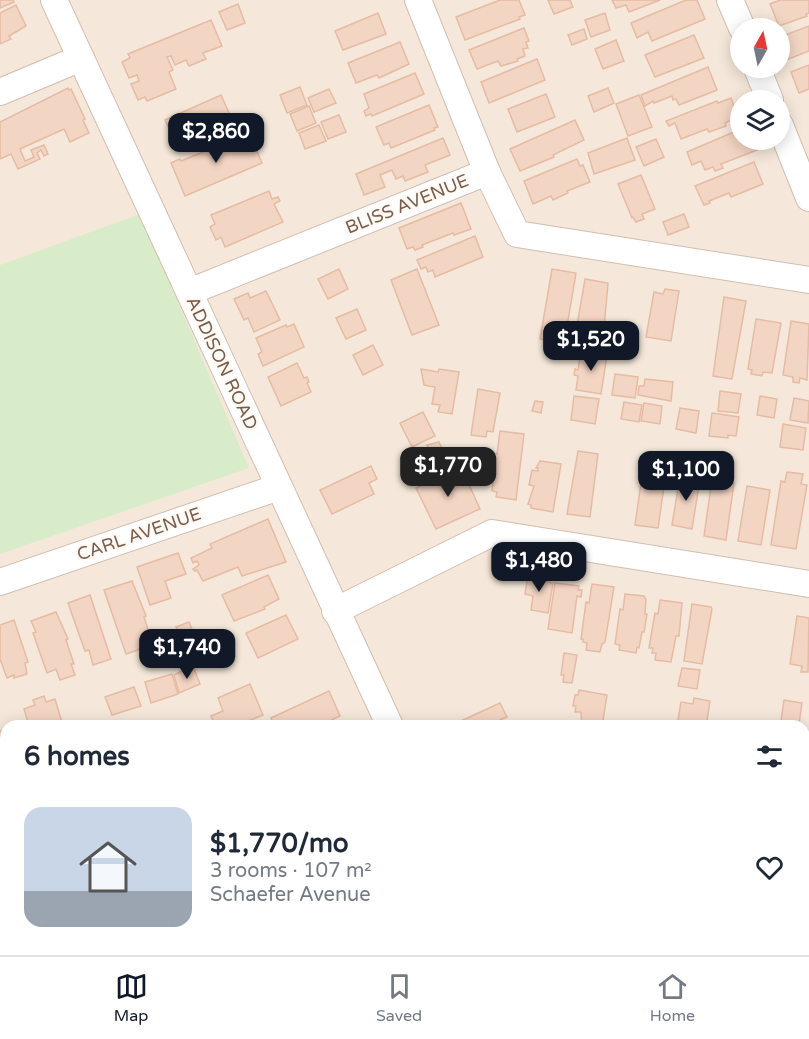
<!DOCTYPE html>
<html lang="en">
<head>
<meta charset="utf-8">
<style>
	:root { --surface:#fff; --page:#f2f2f3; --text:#1f2937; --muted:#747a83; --line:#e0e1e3; --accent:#111827 }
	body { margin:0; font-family:"Varela Round",sans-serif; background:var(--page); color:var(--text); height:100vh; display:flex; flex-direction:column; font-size:22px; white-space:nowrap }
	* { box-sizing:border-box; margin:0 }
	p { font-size:20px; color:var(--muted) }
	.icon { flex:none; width:33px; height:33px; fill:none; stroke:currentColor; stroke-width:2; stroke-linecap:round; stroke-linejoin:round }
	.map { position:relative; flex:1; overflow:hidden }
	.side { position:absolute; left:0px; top:720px; width:810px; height:236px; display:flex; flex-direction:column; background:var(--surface); border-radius:18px 18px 0 0; box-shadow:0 3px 15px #0003 }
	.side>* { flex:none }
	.needle { width:39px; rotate:9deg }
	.controls { position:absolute; left:730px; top:18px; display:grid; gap:12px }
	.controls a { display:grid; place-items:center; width:60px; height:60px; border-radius:50%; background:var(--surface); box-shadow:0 3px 15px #0003; font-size:30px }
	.price { position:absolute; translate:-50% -51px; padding:0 14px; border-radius:12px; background:var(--accent); color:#fff; font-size:20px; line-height:39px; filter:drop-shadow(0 2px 3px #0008) }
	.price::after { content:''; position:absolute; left:50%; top:36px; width:18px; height:14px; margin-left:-9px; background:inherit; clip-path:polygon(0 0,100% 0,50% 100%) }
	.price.on { background:#222; color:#fff }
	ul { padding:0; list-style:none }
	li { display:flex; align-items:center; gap:18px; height:150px; padding:0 24px }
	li+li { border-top:2px solid var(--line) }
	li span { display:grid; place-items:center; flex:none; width:168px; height:120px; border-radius:18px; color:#555 }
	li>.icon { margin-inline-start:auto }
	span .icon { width:72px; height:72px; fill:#fffc; stroke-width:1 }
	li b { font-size:26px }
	h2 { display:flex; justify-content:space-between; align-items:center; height:72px; padding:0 24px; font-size:26px }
	.tabs { display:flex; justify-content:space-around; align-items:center; height:84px; border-top:2px solid var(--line); background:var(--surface); font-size:16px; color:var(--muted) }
	.tabs a { display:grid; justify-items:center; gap:3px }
	.tabs .on { color:var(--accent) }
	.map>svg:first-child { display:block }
	.residential { fill:#f5e8da; fill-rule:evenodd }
	.green { fill:#d8ecc9 }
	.building { fill:#f3d5c3; stroke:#e6bba3; stroke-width:1.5 }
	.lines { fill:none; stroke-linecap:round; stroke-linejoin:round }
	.street-casing { stroke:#d1beb0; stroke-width:28 }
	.street { stroke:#fff; stroke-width:26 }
	.labels { text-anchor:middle; stroke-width:4.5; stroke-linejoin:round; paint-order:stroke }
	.street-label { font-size:18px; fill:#7a5c4d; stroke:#fffaf3 }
</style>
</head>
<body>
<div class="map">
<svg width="809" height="955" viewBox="0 0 809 955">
	<rect width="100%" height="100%" fill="#fdf6ec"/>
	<path class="residential" d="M0,0H809V955H0ZM741,28H780V68H741ZM741,100H780V140H741ZM6,726H804V950H6Z"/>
	<path class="green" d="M140,214L249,468L0,554V265Z"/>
	<g class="building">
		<path d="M0,0H13L14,2L0,8Z"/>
		<path d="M500,0H519L525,15L519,17L520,19L465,40L456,17Z"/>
		<path d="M548,0H570L573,7L554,14Z"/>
		<path d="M612,0H660L629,12L626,5L616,8Z"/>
		<path d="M686,0H697L705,19L652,41L648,32L637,38L631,23Z"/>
		<path d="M780,0H809V13L806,14L807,16L779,26L770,4Z"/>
		<path d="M238,4L245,23L227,30L219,12Z"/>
		<path d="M16,5L26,26L9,36L11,39L0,44V13Z"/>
		<path d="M378,13L386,34L343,50L335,31Z"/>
		<path d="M605,13L610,30L591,37L585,20Z"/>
		<path d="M211,20L222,46L203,53L206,59L189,66L186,60L175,65L171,56L167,57L173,70L169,72L176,89L147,101L145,97L138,100L131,84L139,81L137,75L129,78L122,62L130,58L128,54Z"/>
		<path d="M809,26V51L786,60L780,45V37Z"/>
		<path d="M524,28L529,41L526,42L528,48L523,49L525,56L517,59L518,61L501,66L498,61L477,69L469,50Z"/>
		<path d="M584,29L587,39L572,45L568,35Z"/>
		<path d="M694,35L704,58L655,77L645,55Z"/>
		<path d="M616,40L624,61L603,69L595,49Z"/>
		<path d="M400,42L409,64L379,78L377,75L356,83L348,63Z"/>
		<path d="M537,59L545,80L489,103L481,82Z"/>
		<path d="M809,65V89L799,93L791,72Z"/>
		<path d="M708,67L717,90L679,105L676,99L673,100L672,96L654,103L653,101L645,106L641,95Z"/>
		<path d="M415,73L424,94L372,116L371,114L366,116L364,111L369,108L364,94Z"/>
		<path d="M300,87L307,105L287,113L280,95Z"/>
		<path d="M68,88L69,90L71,89L85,119L83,120L89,133L70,142L64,129L20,149L25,161L34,157L31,150L44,145L48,154L44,156L41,150L37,153L40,159L18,169L11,154L0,159V122Z"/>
		<path d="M608,88L614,103L594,112L588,96Z"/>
		<path d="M329,89L336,103L314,112L308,98Z"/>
		<path d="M546,94L555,117L517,132L508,109Z"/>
		<path d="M221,95L235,126L179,151L165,120Z"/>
		<path d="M639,95L652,127L628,136L616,104Z"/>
		<path d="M731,98L738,117L725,123L726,126L709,132L707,129L681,139L675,123L669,126L666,121L717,101L718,103Z"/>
		<path d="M429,105L438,127L434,128L435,130L391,148L389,143L384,145L376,127Z"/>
		<path d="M309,106L316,123L297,131L290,114Z"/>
		<path d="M339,115L346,132L328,139L321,122Z"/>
		<path d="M575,120L584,140L553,155L554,157L520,171L510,149Z"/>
		<path d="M319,125L326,141L305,149L299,133Z"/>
		<path d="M741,129V140H753L757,150L721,164L723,168L715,171L713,167L705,170L701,161L692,165L687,152Z"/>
		<path d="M249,133L262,163L185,196L171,163L180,159L181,161Z"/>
		<path d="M443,138L450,155L425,165L428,172L405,181L403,176L396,179L392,170L380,175L385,187L364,195L356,174Z"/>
		<path d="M627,138L635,160L594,174L588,153Z"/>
		<path d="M656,139L664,157L644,166L636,147Z"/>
		<path d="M577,159L580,166L583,165L590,182L567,191L568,193L553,200L551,196L533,204L524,181Z"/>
		<path d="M754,162L763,184L731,197L729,193L709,201L710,203L704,205L695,186Z"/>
		<path d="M641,175L655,209L642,214L644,219L636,222L633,217L632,218L618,184Z"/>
		<path d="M269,191L272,199L278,197L280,201L274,204L283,222L225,247L221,237L216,240L210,227L215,224L211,215Z"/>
		<path d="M461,203L471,229L454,235L453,233L422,245L423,247L415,250L413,247L407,249L399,228Z"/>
		<path d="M684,214L689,227L668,235L663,222Z"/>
		<path d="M475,236L483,257L435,277L433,270L428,272L426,267L421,269L417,260Z"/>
		<path d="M339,269L348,289L328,299L318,279Z"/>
		<path d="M417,269L439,325L412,335L391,280Z"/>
		<path d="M552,269L576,273L564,344L540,339Z"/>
		<path d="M585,279L608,283L604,328L577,325Z"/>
		<path d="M665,289L679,291L671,341L646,337L654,292L663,294Z"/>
		<path d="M266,291L280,320L254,332L248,318L244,320L234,299L248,293L250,298Z"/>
		<path d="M724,297L746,301L732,379L713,376Z"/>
		<path d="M357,309L366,330L346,339L336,318Z"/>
		<path d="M756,319L781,323L772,373L763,372L762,376L751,374L752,370L748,369Z"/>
		<path d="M791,321L809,324L807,380L800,378L799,383L793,382V377L783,375Z"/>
		<path d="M294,324L304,347L263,366L258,354L262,352L256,338L286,325L287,327Z"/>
		<path d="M373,345L383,365L363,375L353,355Z"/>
		<path d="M589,349H594L593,353L607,355L601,394L576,390L578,376L574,375L575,369L578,370L581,351L588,352Z"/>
		<path d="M297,363L304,378L307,377L309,382L307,383L311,392L281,406L268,377Z"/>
		<path d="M421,369L438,372L439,369L459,372L452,414L438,412L440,405L432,404L435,387L424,385Z"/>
		<path d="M615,374L638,377L635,398L612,395Z"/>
		<path d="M645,379L673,382L671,401L638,395L639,386H644Z"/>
		<path d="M478,389L500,393L493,432L487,431L486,437L471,435Z"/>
		<path d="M720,391L741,394L738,413L718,411Z"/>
		<path d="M574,396L599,399L595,424L571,420Z"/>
		<path d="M760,396L777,399L774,418L757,415Z"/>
		<path d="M794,398L809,401L808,423L790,420Z"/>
		<path d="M535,401L543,402L541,413L532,411Z"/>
		<path d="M624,402L642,405L639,422L621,419Z"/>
		<path d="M644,403L662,406L660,424L641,421Z"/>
		<path d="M680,408L699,411L696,433L676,429Z"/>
		<path d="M423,412L435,436L412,447L400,423Z"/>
		<path d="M712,413L739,417L736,436L728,435V438L709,436Z"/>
		<path d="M783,424L806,428L803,450L780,447Z"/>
		<path d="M500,431L524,434L516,500L496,497L497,492L492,491L495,467L491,466L493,454H497Z"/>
		<path d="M439,442L452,470L425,483L412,455L428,447L427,445Z"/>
		<path d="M578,451L598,454L590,517L567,514Z"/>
		<path d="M540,461L561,464L553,512L531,508V505L528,504L534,486L529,485L532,470L538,471V468H536Z"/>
		<path d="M371,466L377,479L369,483L374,494L332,514L320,490Z"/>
		<path d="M461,467L480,509L436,529L416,488Z"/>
		<path d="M643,469L666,473L658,528L635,525Z"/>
		<path d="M787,472L803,474L801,484L807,485L796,549L771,545L781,481L785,482Z"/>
		<path d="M680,476L700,479L692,529L672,525Z"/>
		<path d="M714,480L734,483L726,540L704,536L711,486H713Z"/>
		<path d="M747,486L770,490L761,545L738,541Z"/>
		<path d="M268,519L286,562L242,576L238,567L203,581L197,570L195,571L193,569L199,565L197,561L193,563L191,558L212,548L210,544Z"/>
		<path d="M178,553L186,574L165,581L171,598L150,605L137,567Z"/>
		<path d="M528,574L542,576L541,581L553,583L548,613L531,610L533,596L525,594Z"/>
		<path d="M268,575L279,599L264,607L265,609L234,621L222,595Z"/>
		<path d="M132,581L146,616L144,617L153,645L126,654L104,590Z"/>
		<path d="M555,583L579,586L578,590H582L581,597L577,596L572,633L548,629Z"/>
		<path d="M592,584L614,587L605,642L602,644L600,652L586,650L587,643L583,642V639H581L586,602L589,603Z"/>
		<path d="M625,594L644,596L646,600L645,614H647L644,632H642L639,648L637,647L636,653L619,650L620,645L615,644L620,609L623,610Z"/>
		<path d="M90,595L111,659L93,665L89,650L85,651L68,603Z"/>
		<path d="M660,600L682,603L679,636H676L671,662L655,660L656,653H652L653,648H649L655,613L658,614Z"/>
		<path d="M692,604L711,607L712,609L702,664L684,661Z"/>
		<path d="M56,612L68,639L66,640L74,664H71L75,675L60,680L56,669L47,673L33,633L36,632L31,621Z"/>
		<path d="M286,615L298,639L258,658L246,633Z"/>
		<path d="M797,616L809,618L808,672H801L802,666L790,664Z"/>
		<path d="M14,620L28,662L25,663L27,674L14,678V675L7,678L0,659V625Z"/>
		<path d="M189,622L197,642L184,646L176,627Z"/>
		<path d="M564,653L577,655L572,683L563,682L564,675H561Z"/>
		<path d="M193,666L200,684L179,693L174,675Z"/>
		<path d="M682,668L700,670L697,689L678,686Z"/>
		<path d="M172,674L178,694L151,703L145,682Z"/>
		<path d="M250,684L263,715L236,726H215L211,716L223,711L218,698Z"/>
		<path d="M134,687L141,706L112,715L105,697Z"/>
		<path d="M579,690L607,695L602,726H582L581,712H575L576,706H573L575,695H578Z"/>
		<path d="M329,691L340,716L319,726H274L271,718Z"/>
		<path d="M44,696L46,702L55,699L63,726H29L24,709L35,705L33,700Z"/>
		<path d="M694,698L710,701L706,726H677L681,702L693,704Z"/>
		<path d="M784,700L802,703L799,724L781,721Z"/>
		<path d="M500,703L507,717L500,720L501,724L497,726H450Z"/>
		<path d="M6,729V752L0,754V731Z"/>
		<path d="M2,864L6,896V919L0,920V865Z"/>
		<path d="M296,950L297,955H270V953Z"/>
	</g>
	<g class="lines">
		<g class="street-casing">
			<g id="street">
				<path d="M54,0L390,726"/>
				<path d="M418,0L487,172L517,234L809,280"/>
				<path d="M730,0L742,28"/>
				<path d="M757,68L770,100"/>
				<path d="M0,92L81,58"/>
				<path d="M780,125L809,198"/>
				<path d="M189,292L487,172"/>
				<path d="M0,582L279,487"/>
				<path d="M335,611L492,533L809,584"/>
				<path d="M804,946L809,945"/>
				<path d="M494,950L496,955"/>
				<path d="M0,953L27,950"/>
				<path d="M738,955L779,950"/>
			</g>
		</g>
		<use href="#street" class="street"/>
	</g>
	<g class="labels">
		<g class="street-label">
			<text transform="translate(407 204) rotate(-22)" y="6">BLISS AVENUE</text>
			<text transform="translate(222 363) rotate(65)" y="6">ADDISON ROAD</text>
			<text transform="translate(139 534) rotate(-19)" y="6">CARL AVENUE</text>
		</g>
	</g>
</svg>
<div class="controls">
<a><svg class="needle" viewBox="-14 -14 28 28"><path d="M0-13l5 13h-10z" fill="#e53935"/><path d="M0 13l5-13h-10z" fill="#747a83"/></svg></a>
<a><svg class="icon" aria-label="layers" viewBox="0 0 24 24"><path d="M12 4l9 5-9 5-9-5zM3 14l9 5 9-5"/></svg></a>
</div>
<b class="price" style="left:216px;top:164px">$2,860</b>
<b class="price" style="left:591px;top:372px">$1,520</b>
<b class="price on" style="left:448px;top:498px">$1,770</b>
<b class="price" style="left:686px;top:502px">$1,100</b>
<b class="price" style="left:539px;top:593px">$1,480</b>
<b class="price" style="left:187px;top:680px">$1,740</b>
<section class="side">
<h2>6 homes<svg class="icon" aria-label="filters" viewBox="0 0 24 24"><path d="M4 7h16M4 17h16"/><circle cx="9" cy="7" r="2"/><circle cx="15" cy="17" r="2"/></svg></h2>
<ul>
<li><span style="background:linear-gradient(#c9d6e8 70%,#9aa5b1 0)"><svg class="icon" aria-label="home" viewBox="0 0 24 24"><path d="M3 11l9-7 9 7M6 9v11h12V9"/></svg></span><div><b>$1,770/mo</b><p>3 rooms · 107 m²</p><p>Schaefer Avenue</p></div><svg class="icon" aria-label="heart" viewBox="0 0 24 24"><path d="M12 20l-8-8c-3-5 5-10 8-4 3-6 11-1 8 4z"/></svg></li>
</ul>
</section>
</div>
<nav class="tabs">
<a class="on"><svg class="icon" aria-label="map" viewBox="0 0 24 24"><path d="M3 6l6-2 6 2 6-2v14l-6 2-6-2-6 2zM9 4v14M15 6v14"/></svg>Map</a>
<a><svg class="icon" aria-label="saved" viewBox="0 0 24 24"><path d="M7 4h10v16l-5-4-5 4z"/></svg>Saved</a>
<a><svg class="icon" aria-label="home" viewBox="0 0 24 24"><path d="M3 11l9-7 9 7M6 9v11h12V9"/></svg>Home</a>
</nav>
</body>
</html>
